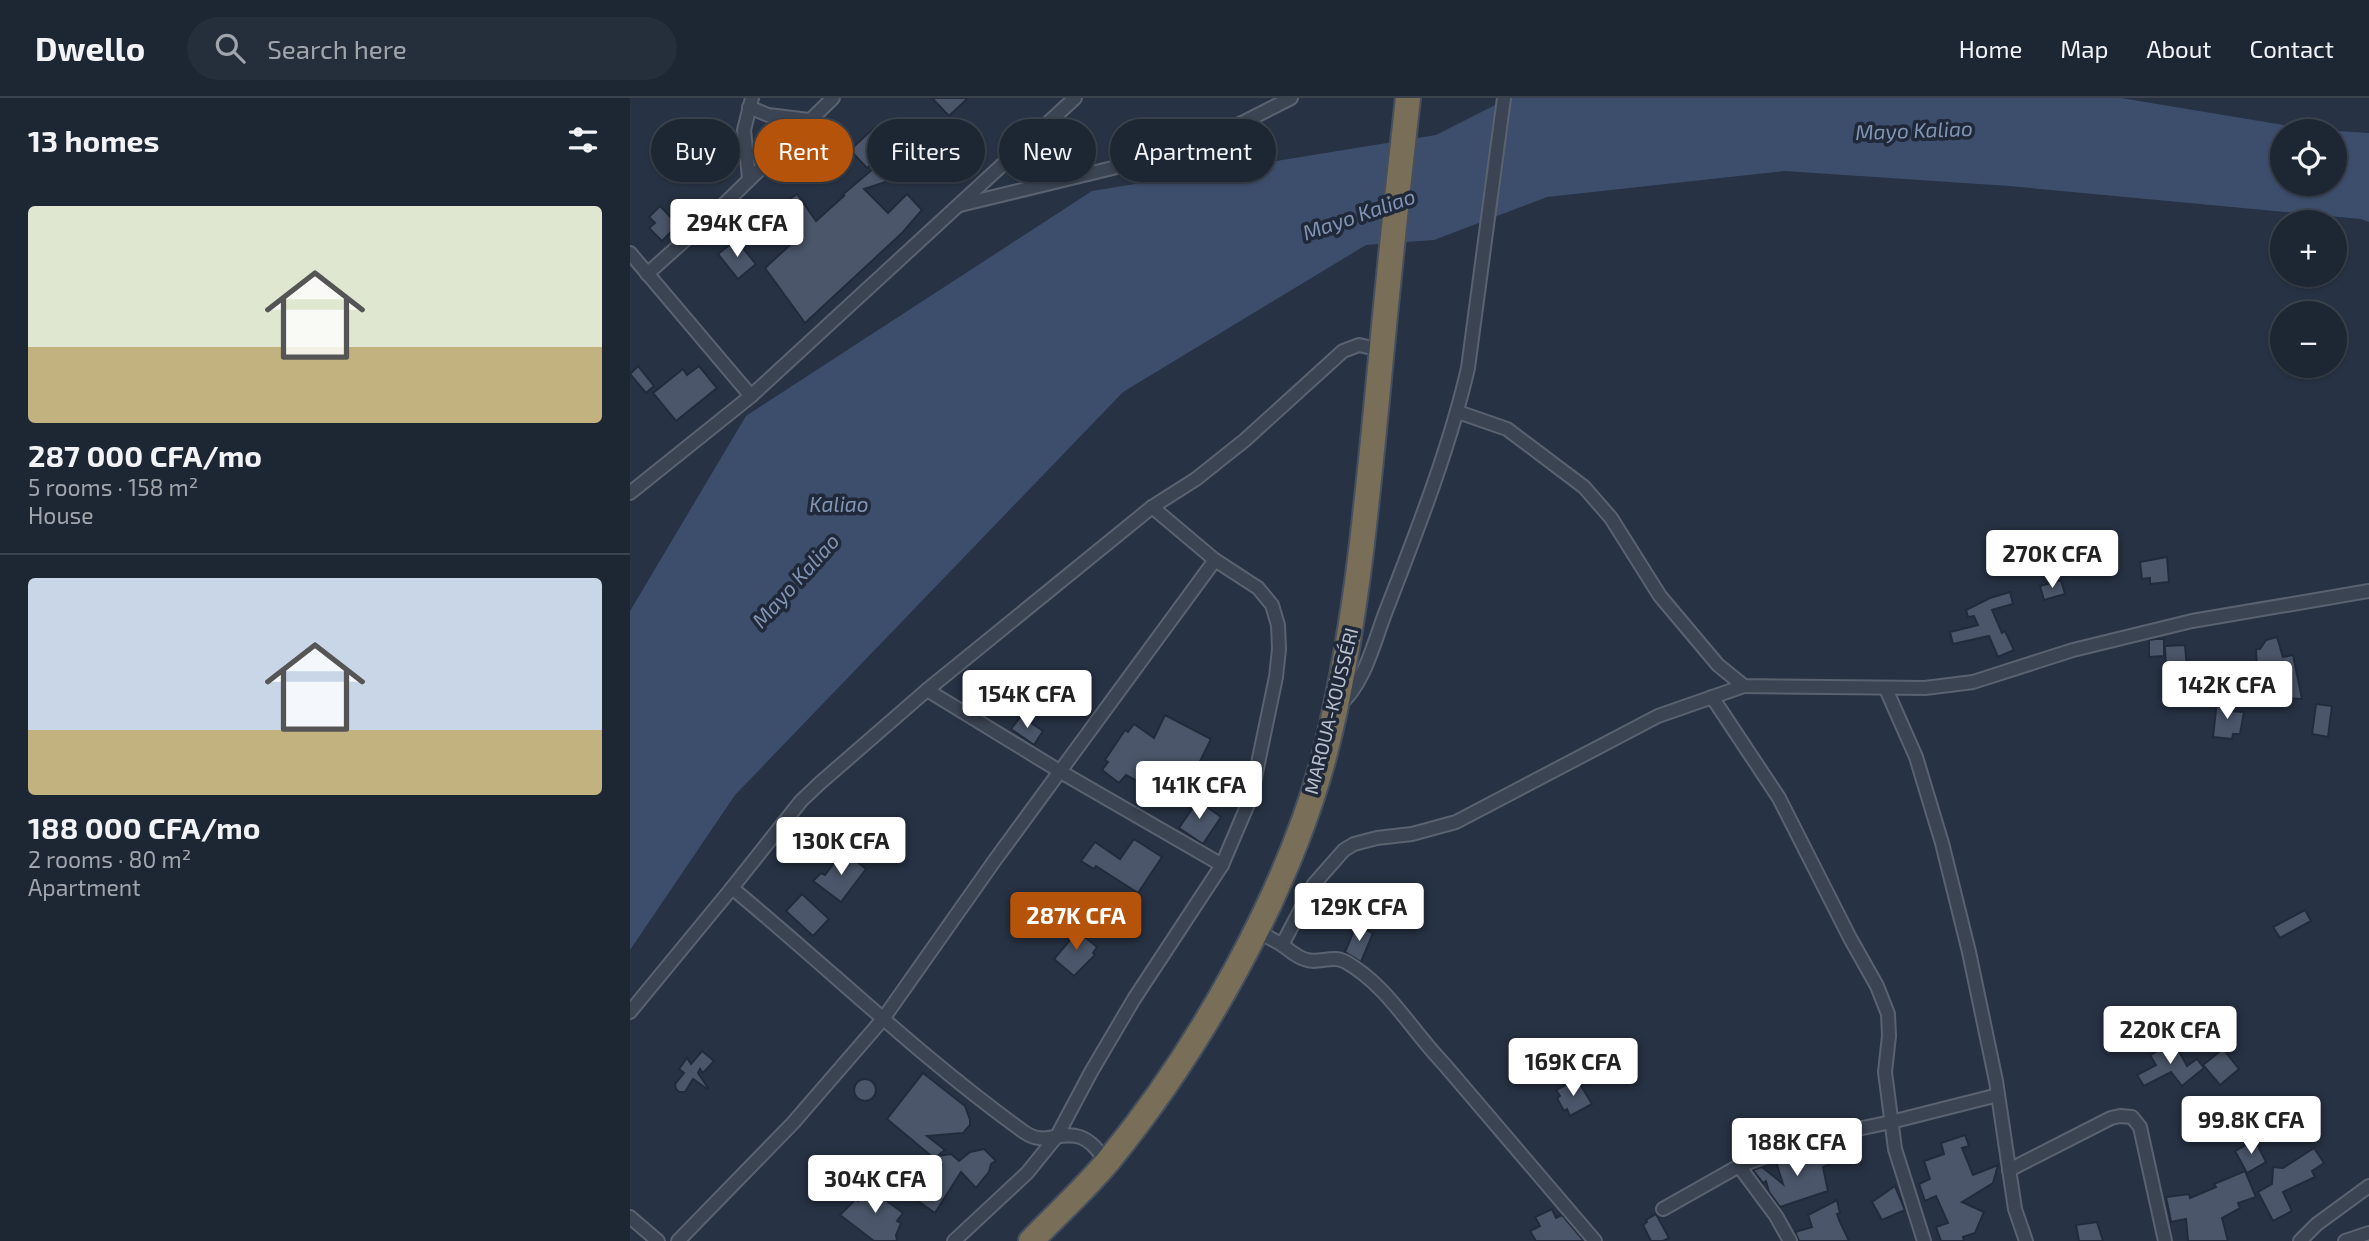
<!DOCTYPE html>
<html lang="en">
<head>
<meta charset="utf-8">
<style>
	:root { --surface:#1d2633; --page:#252e3b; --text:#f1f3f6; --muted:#a0a5ac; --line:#3b434e; --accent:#b45309 }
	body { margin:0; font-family:"Exo 2",sans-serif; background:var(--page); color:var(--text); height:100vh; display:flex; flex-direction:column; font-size:26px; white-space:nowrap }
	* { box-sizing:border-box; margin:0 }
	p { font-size:23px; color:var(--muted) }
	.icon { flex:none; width:38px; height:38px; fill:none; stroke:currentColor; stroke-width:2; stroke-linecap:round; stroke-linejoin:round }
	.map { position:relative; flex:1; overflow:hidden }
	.sheet { display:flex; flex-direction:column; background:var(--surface); width:630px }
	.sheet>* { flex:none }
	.top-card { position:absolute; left:21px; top:21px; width:665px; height:63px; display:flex; gap:14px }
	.fabs { position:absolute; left:1640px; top:21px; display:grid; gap:14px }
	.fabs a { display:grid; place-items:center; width:77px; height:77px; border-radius:50%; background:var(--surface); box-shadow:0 2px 5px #0004,0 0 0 2px var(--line); font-size:35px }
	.price { position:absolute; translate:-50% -60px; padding:0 16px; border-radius:7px; background:#fff; color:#222; font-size:23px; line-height:46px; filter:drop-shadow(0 2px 4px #0008) }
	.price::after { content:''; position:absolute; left:50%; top:42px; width:21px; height:16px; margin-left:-10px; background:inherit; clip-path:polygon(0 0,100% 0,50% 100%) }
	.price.selected { background:var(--accent); color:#fff }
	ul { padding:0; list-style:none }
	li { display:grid; align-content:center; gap:14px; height:371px; padding:0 28px }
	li+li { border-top:2px solid var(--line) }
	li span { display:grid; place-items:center; height:217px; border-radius:7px; color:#555 }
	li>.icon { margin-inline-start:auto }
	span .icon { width:126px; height:126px; fill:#fffc; stroke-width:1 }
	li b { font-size:30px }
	h2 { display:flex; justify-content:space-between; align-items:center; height:84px; padding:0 28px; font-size:30px }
	.tag { padding:0 24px; border-radius:32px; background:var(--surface); box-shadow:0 2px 5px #0004,0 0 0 2px var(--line); font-size:24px; line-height:63px }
	.tag.selected { background:var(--accent); color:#fff }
	header { display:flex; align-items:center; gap:42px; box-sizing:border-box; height:98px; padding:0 35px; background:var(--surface); border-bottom:2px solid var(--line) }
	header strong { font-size:33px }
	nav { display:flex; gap:38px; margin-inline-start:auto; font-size:24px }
	.search { width:490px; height:63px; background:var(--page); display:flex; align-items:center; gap:18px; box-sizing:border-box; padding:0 24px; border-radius:38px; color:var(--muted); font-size:26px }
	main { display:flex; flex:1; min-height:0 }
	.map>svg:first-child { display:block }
	.water { fill:#3d4e6c; fill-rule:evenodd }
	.building { fill:#4b566a; stroke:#222b3b; stroke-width:2 }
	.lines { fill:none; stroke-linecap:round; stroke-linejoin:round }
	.street-casing { stroke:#5a6270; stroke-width:16 }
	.highway-casing { stroke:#464f5e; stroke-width:28 }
	.street { stroke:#3b4453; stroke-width:12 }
	.highway { stroke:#796e58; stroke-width:24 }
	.labels { text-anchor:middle; stroke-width:7; stroke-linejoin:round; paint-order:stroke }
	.street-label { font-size:19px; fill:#b9c0cd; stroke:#202939 }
	.water-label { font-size:21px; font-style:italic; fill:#8094b4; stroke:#202939 }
</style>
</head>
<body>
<header>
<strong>Dwello</strong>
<div class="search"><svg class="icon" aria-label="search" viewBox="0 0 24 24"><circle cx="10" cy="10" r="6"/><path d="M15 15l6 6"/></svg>Search here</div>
<nav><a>Home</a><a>Map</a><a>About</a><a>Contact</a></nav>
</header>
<main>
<section class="sheet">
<h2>13 homes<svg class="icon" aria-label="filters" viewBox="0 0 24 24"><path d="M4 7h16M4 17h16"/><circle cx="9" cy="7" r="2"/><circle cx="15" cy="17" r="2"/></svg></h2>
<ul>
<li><span style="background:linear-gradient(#dfe7d0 65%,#c2b280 0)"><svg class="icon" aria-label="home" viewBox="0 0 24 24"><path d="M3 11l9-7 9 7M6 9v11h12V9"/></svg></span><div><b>287 000 CFA/mo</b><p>5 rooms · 158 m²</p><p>House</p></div></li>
<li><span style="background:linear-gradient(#c9d6e8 70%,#c2b280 0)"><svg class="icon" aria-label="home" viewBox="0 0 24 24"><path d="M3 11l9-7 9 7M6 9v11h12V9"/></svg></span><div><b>188 000 CFA/mo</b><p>2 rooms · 80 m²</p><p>Apartment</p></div></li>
</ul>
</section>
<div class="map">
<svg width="1739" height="1143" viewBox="0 0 1739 1143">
	<rect width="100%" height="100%" fill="#273244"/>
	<path class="water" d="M879,0H1491L1677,31L1739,35V124L1731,121L1379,88L1155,73L917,99L804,142L736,147L493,294L105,697L0,852V513L116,318L462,93L806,37ZM1652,33H1704V86H1652Z"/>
	<g class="building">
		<path d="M302,0H338L319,18Z"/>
		<path d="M317,23L336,44L338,41L355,59L344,69L332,56L304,82L288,66L304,52L296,43Z"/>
		<path d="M244,30L260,48L237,70L220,52Z"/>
		<path d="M96,53L109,65L90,85L72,66L84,54L90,60Z"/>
		<path d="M243,71L262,82L234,91L258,115L277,96L292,112L272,135L175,225L135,170L160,147L139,116L167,96L186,123L215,97L211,98Z"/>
		<path d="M30,108L48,127L32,143L19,130L25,125L19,119Z"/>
		<path d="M106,142L126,166L108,181L88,156Z"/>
		<path d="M8,268L24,288L16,295L0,276Z"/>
		<path d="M69,268L87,290L46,323L23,295L53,271L57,277Z"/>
		<path d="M1537,459L1539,484L1520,486V480L1512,481L1510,464Z"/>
		<path d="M1431,482L1435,496L1414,502L1410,488Z"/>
		<path d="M1380,494L1383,506L1362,512L1372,535L1375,533L1384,552L1368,559L1359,538L1323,546L1320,534L1348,527L1344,518L1338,519L1336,512L1360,500Z"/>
		<path d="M1647,539L1653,559L1663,557L1672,601L1652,600L1648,573H1627L1626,551H1630L1636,542Z"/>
		<path d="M1525,541H1534V558L1519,559V542Z"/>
		<path d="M1555,547L1557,570L1536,572L1535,548Z"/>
		<path d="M1587,603L1601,604L1600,613L1614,614L1610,636H1603L1602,641L1583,639Z"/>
		<path d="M1686,606L1702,608L1698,639L1682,636Z"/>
		<path d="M535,617L581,641L550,704L509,680L507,683L496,677L489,685L472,672L478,664L475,662L495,632L498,634L504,626L524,640Z"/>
		<path d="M391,618L413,633L404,647L381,631Z"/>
		<path d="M563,699L591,719L573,746L549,730L562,711L554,707Z"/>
		<path d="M504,741L532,759L508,795L466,768L464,771L451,763L465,744L490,761Z"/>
		<path d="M213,753L236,771L211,804L183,783L191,775L195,777Z"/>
		<path d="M172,796L199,821L183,838L156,813Z"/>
		<path d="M1675,812L1681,823L1650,840L1643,829Z"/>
		<path d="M440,827L467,849L463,855L465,857L444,878L424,861L441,841L434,836Z"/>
		<path d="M726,828L743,835L731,864L715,854Z"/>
		<path d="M1544,944L1557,968L1567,961L1574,970L1552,988L1541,974L1514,988L1507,977L1526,967L1520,957Z"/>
		<path d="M1593,951L1609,971L1590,987L1573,967Z"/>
		<path d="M72,953L84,963L73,975L70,971L68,975L78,990L77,991L63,981L55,994H49L46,991L45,986L54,975L49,971L57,960L61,966Z"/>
		<path d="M293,975L335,1008L340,1022V1027L333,1035L297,1038L315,1052L307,1058L321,1056L329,1063L340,1054L354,1051L366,1063L361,1066L359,1074L346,1090L331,1074L305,1115L288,1103L312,1067L257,1021Z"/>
		<path d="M947,981L962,1006L940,1018L937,1011L934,1013L927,1000L930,998L926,992Z"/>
		<circle cx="235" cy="992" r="11"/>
		<path d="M1335,1037L1339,1048L1332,1050L1343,1077L1368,1067L1363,1085L1332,1104L1354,1114L1345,1135L1333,1139L1334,1143H1311L1306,1129L1318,1125L1306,1098L1295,1103L1289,1086L1300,1081L1294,1063L1314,1056L1311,1045Z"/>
		<path d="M1625,1042L1636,1064L1617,1075L1605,1053Z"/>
		<path d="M1684,1050L1694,1065L1682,1073L1685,1079L1653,1094L1662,1113L1643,1123L1628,1094L1642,1086L1643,1069L1653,1070Z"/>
		<path d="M1197,1052L1202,1065L1193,1069L1198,1093L1150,1109L1139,1094L1136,1083L1133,1085L1123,1072L1132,1069L1153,1086L1146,1064L1174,1053L1176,1060Z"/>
		<path d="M1615,1073L1626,1099L1608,1105L1610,1110L1592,1120L1598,1143H1558L1556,1121L1541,1124L1536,1099L1559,1096L1560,1100L1586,1089L1584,1086Z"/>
		<path d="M244,1083L261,1096L257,1103L273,1115L267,1123L271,1125L266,1137L267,1143H244L210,1117L226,1101L228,1103Z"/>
		<path d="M1265,1088L1275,1112L1252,1122L1242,1104Z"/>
		<path d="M1207,1102L1210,1115L1207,1116L1209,1122L1219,1143H1169L1165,1134L1182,1129L1178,1117Z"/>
		<path d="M922,1111L926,1120L932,1117L954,1143H906L900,1133L910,1128L905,1119Z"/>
		<path d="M1026,1116L1039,1140L1033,1143H1021L1013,1127L1017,1124L1016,1122Z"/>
		<path d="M1467,1124L1473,1143H1449L1446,1127Z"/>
	</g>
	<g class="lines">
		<g class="street-casing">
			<g id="street">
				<path d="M119,9L138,17L179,22"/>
				<path d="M119,80L114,32L122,0"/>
				<path d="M330,107L532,58L612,25L661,0"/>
				<path d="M0,155L121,298"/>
				<path d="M17,176L83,117L203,0"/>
				<path d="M828,314L877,331L954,389L981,420L1030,498L1088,567L1114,588L1295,590L1343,584L1443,552L1562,523L1739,493"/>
				<path d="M0,395L121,298L445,0"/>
				<path d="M1256,591L1286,659L1312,745L1339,854L1366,983L1385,1111L1396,1143"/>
				<path d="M297,592L431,674L592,767"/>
				<path d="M1082,599L1149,700L1220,840L1247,888L1258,916L1259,938L1255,974L1265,1051L1294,1143"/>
				<path d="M709,607C734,588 745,541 756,513C787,433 819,352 838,270L874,0"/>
				<path d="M102,790C200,871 291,960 394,1034C416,1049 428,1032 450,1039C462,1043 470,1055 477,1065"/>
				<path d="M627,833C635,837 643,842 651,846C658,851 665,858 674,861C688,867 702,856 716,864C758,888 781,932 814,966L965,1143"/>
				<path d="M652,847L684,786L714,752L724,746L747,740L782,736L826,724L1028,618L1114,588"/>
				<path d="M0,914L102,790L171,703L190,685L297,592L522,409L566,381L615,342L713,253L729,247L751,252"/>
				<path d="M1109,1068L1146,1118L1160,1143"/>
				<path d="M1379,1072L1481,1020L1490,1018L1502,1019L1510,1029L1535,1143"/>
				<path d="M1033,1111L1109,1068L1185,1040L1261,1024L1368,997"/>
				<path d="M0,1119L28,1143"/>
				<path d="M48,1143L163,1025L253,921L365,762L585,462"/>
				<path d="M324,1143L397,1075L427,1038L461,974L504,901L592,767L621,699L646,579L649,551L648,527L642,507L628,490L585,462L522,409"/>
				<path d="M1670,1143L1687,1126L1739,1088"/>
				<path d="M1715,1143L1739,1135"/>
			</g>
		</g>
		<g class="highway-casing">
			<path id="highway" d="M401,1143C427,1116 455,1091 479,1062C569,952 657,797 694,659C725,538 736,415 748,291C757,194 767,97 778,0"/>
		</g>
		<use href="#street" class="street"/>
		<use href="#highway" class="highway"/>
	</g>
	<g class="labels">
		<g class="street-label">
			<text transform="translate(701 613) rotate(-76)" y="7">MAROUA-KOUSSÉRI</text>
		</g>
		<g class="water-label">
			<text transform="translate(1284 33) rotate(-2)" y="7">Mayo Kaliao</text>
			<text transform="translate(729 117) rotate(-19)" y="7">Mayo Kaliao</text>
			<text x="209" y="414">Kaliao</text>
			<text transform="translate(166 483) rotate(-48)" y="7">Mayo Kaliao</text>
		</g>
	</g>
</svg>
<div class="fabs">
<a><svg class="icon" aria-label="locate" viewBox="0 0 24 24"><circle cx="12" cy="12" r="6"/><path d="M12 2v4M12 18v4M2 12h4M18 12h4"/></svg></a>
<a>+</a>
<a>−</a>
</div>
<b class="price" style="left:107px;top:161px">294K CFA</b>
<b class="price" style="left:1422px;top:492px">270K CFA</b>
<b class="price" style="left:1597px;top:623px">142K CFA</b>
<b class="price" style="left:397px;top:632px">154K CFA</b>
<b class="price" style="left:569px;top:723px">141K CFA</b>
<b class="price" style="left:211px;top:779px">130K CFA</b>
<b class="price" style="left:729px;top:845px">129K CFA</b>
<b class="price selected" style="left:446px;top:854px">287K CFA</b>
<b class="price" style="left:1540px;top:968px">220K CFA</b>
<b class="price" style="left:943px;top:1000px">169K CFA</b>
<b class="price" style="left:1621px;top:1058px">99.8K CFA</b>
<b class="price" style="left:1167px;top:1080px">188K CFA</b>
<b class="price" style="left:245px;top:1117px">304K CFA</b>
<div class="top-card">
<a class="tag">Buy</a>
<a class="tag selected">Rent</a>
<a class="tag">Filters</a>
<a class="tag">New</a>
<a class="tag">Apartment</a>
</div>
</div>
</main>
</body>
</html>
